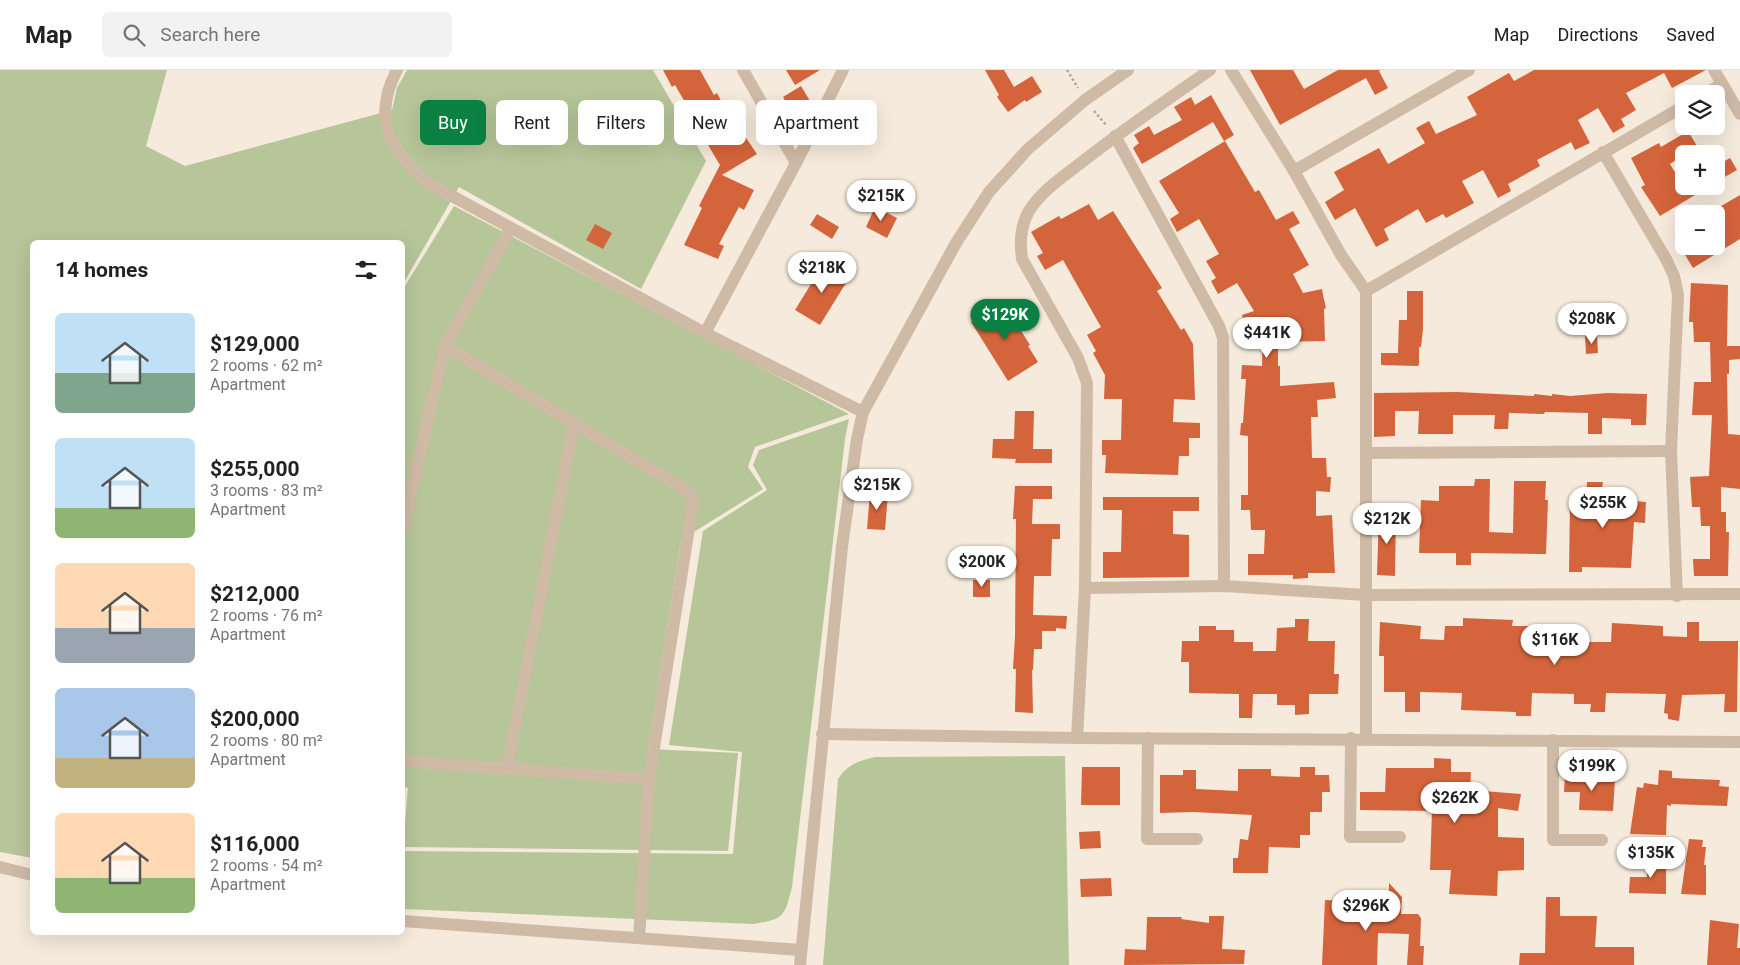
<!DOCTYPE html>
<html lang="en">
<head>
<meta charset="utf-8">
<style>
	:root { --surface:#fff; --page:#f2f2f2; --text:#222; --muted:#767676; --line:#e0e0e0; --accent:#0b8043 }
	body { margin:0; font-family:Roboto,sans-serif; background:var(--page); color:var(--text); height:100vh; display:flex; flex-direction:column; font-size:19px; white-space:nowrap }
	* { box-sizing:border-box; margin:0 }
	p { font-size:16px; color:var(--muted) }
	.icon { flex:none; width:28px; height:28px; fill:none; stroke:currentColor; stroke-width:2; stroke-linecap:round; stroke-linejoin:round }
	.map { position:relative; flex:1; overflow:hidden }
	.drawer { position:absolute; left:30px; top:170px; width:375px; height:695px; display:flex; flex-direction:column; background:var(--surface); border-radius:8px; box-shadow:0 5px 20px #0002 }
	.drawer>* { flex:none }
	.guide { position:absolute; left:420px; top:30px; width:475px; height:45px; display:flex; gap:10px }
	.controls { position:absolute; left:1675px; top:15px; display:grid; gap:10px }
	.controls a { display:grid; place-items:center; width:50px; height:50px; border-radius:8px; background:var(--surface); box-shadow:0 5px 20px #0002; font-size:25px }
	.price { position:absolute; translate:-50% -42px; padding:0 11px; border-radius:18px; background:#fff; color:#222; font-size:16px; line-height:32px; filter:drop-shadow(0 1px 2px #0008) }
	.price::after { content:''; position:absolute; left:50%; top:30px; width:15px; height:11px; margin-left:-8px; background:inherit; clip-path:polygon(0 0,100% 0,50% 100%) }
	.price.selected { background:var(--accent); color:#fff }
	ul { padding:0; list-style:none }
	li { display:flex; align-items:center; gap:15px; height:125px; padding:0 25px }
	li span { display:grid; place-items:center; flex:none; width:140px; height:100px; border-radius:8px; color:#555 }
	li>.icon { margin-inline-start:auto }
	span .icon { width:60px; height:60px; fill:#fffc; stroke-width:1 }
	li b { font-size:21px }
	h2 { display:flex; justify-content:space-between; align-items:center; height:60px; padding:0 25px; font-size:21px }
	.chip { padding:0 18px; border-radius:8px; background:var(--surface); box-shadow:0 5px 20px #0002; font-size:18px; line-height:45px }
	.chip.selected { background:var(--accent); color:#fff }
	header { display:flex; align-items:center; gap:30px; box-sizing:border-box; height:70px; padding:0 25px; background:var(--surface); border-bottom:1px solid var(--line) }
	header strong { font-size:24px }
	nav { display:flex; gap:28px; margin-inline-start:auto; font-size:18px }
	.search { width:350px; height:45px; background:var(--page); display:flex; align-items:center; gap:12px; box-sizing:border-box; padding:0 18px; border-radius:8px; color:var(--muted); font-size:19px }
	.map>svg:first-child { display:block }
	.green { fill:#b6c699 }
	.building { fill:#d4643b }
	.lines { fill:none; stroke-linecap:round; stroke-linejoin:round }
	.path { stroke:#bba390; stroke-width:2.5; stroke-dasharray:2.5 2.5; stroke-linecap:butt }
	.minor { stroke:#cfbaa6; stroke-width:12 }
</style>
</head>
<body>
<header>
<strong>Map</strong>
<div class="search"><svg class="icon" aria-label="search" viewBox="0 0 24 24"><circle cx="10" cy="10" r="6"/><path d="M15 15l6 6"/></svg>Search here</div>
<nav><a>Map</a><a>Directions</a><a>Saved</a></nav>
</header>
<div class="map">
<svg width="1740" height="895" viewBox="0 0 1740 895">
	<rect width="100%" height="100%" fill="#f5eadb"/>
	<g class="green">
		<path d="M0,0H167L146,76L185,96L392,40L397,18L407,0H653L706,91L641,219L459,117L403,214L402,172H32V788L0,782Z"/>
		<path d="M454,136L849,344L755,377L748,397L763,419L681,470L648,679L738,683L728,781L403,777L408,718L402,717V221Z"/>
		<path d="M849,349L845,369L792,817C784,848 784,849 753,854L403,839V781L733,784L742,682L669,675L703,461L767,420L753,395L759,380Z"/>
		<path d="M1065,686L1069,895H823L838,709C847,695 858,691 875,687Z"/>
	</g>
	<g class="building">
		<path d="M663,0H700L714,25L717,23L733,54L736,53L757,84L722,105L754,120L744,140L739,137L719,174L724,176L718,189L684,175L702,138L699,136L720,95L687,40L689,39L675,15L672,17Z"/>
		<path d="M786,0H820L795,15Z"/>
		<path d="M985,0H1004L1014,17L1032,6L1042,22L1026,32L1025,30L1008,42L997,27L999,25Z"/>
		<path d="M1250,0H1293L1304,19L1338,0H1381L1379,1L1388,18L1375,25L1366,8L1280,55Z"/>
		<path d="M1534,0H1706L1672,18L1664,3L1626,23L1636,40L1621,49L1625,56L1613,63L1598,38L1578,50L1590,73L1575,80L1571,72L1537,90L1540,96L1508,114L1511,121L1498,128L1483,100L1462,111L1474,133L1446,148L1443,144L1426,153L1418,139L1384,159L1389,170L1376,177L1355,138L1335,150L1325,132L1344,120L1334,102L1379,78L1388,94L1425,73L1416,58L1429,51L1436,64L1477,45L1467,27L1509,3L1514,11Z"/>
		<path d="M801,16L810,31L792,42L783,27Z"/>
		<path d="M1211,25L1234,65L1224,71L1213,52L1142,94L1133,78L1139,73L1134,65L1149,56L1154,65L1182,50L1174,37L1191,27L1195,35Z"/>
		<path d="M860,40L874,47L863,72L849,65Z"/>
		<path d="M1688,61L1697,76L1670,94L1683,116H1710L1660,146L1641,117L1645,115L1631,88L1659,73L1661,77Z"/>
		<path d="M1225,71L1255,122L1259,120L1276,150L1293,141L1300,153L1289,159L1309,195L1293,204L1303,223L1322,219L1323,225L1326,238L1324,239L1325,271L1278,272V296H1280V316L1334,312L1336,328L1317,330L1318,347H1311L1312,388H1326L1327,407H1331L1330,422L1316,421V446L1332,445L1335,503H1308V508L1293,509V505H1248V484H1264L1265,460H1251L1250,440H1241V425H1248V366L1240,365L1241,353H1243L1246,309H1241L1242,295L1262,296L1263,257L1247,262L1242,245L1254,241L1237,213L1218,224L1211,211L1216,208L1206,191L1219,184L1199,149L1177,162L1170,149L1179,143L1159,111Z"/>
		<path d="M1730,88L1737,100L1716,112V96Z"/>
		<path d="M1740,125V169L1693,198L1682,180L1689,176H1716V139Z"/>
		<path d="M1089,134L1098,150L1113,141L1162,218L1157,221L1181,260L1184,258L1193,274L1195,330L1174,329L1173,352L1200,353V368H1189V386H1179L1178,405L1105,403L1106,385H1102V370H1121L1122,329H1104L1105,305L1093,283L1096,281L1087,265L1101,257L1063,190L1045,200L1037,186L1043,183L1031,162L1059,146L1061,149Z"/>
		<path d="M875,137L897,148L887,168L866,157Z"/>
		<path d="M817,144L839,157L832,169L810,155Z"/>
		<path d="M595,154L612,163L603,179L586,170Z"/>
		<path d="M824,193L849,208L820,255L795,240Z"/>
		<path d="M1691,213L1728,215L1727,276H1740V289L1729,290V304H1727L1728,364L1740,365V419L1721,417V442H1726V462H1729L1728,506H1694L1693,489H1710V456H1701L1700,437H1692L1690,407L1709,406L1712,345H1692L1694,312H1711L1710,272H1694L1693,252H1689Z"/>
		<path d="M1407,221H1423V259L1421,277H1419V294L1418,296L1381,295V283H1398L1399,250H1407Z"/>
		<path d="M1003,232L1030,275L1028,276L1038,292L1008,311L971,252Z"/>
		<path d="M1597,265L1598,283L1586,284L1585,266Z"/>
		<path d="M1457,322L1534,326V324L1552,326V324L1570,326L1607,323L1647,324L1646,355H1631V349L1602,348V364H1588V343L1545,342L1544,344L1509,343L1508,359H1494L1495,345H1453V364H1418L1419,341H1395V366L1374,367V323Z"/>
		<path d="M1015,341H1034L1033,379H1052V393H1015L1016,389L992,388L993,369H1014Z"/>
		<path d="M1475,409H1490L1489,462L1513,463L1514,411H1546L1545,430H1548L1546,484L1471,483V495H1456V483H1419L1421,430L1439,431V416H1474Z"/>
		<path d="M1587,412H1603L1602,418H1621V430L1646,432L1645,453L1634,452L1631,498L1582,497V502H1569L1570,431H1586Z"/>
		<path d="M1015,416H1052V429H1033L1032,454H1060V469H1052L1051,506H1034L1033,545L1067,546L1066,559L1056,558V561H1042V579H1034L1033,600H1032L1033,643L1015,642L1016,599H1013L1015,567L1016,449H1013Z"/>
		<path d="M870,423L888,424L885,460L867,459Z"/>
		<path d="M1103,427H1199V441H1173V464L1189,465V507L1103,508V482H1121L1122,440H1103Z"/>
		<path d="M1379,444H1396L1395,506L1377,505Z"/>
		<rect x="973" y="510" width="17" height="17"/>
		<path d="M1463,548L1513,550L1512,556H1531V571L1575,572H1611L1612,553L1663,556V566L1687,567V552H1699V571H1738L1737,642H1724L1725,624L1682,625L1679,651L1668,649V644L1664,643L1666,624L1606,623L1605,642H1590L1591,634H1574V624L1532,623L1531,646H1516V642L1461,640L1462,623L1420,622V642H1405V622H1384V586H1379L1380,552L1421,556L1420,569L1444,570L1445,556H1463Z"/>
		<path d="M1295,549H1309L1308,571H1335L1334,604H1339L1338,624H1309V644L1295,645V635H1277V624H1253L1252,648H1239V624L1189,623V592H1181L1182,571H1199V556H1216V560H1234V572H1253V581H1276L1277,558L1295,557Z"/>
		<path d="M1434,688L1451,689V702H1471L1470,720L1521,724L1518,741L1498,738V767L1524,768V800L1498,801L1497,826L1449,824L1451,800H1430L1432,741L1360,740V722H1385L1386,698H1434Z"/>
		<path d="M1082,697H1120V735H1081Z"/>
		<path d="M1300,697H1315V705H1329L1330,722H1322V742H1310V765H1300V778L1269,777L1268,803H1233V788H1238L1240,769L1248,770L1252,745L1193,742L1160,743V705H1183V700H1196V719L1238,721V699H1271V706L1300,707Z"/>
		<path d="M1659,700L1672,701V708L1720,710L1719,716L1729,717L1727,736L1671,734V736L1667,735L1666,765L1630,764L1637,717L1643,718L1644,713L1658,715Z"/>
		<path d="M1565,705L1615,710L1613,741L1579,740L1580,722H1564Z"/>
		<path d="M1100,761L1101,778L1080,779L1079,762Z"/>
		<path d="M1689,769L1703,770L1702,777H1706L1704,795H1706V825L1681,824Z"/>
		<path d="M1648,788H1666V824L1629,823L1630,807H1647Z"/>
		<path d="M1111,808L1112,826L1081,827L1080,809Z"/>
		<path d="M1389,813L1402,827L1401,844H1418L1421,848L1420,876H1424L1423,895H1407L1409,864L1378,863L1377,895H1322L1325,830L1347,831V825L1361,826L1360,846L1388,849Z"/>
		<path d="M1546,827H1560V846H1597L1595,877H1634V895H1519L1520,883H1545Z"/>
		<path d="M1209,846H1224L1222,879L1245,880L1244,894L1124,895L1125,879L1146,880L1147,847H1182L1181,849L1209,853Z"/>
		<path d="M1710,850L1739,854L1737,878H1740V895H1707Z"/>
	</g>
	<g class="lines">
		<g class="path">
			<path d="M1067,0L1078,18"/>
			<path d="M1094,41L1107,56"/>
		</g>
		<g class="minor">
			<path d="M397,0C372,47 389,81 428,113L705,263L863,342"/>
			<path d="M743,0L796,93"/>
			<path d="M1231,0L1294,101L1341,185L1366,221V668"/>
			<path d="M1714,0L1740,44"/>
			<path d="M1705,24L1722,14"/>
			<path d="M1115,66L1219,256L1223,268L1224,516"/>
			<path d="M1603,82L1666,189L1674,206L1678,225L1671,381L1677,526"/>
			<path d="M1294,101L1469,0"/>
			<path d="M1366,221L1684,36"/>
			<path d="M705,263L796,93L843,0"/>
			<path d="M445,276L689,422L693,433L649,709L639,868"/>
			<path d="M1366,383L1671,381"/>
			<path d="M402,463L445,276L511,158"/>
			<path d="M1085,518L1224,516L1366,525L1740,524"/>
			<path d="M822,664L1077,668L1740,672"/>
			<path d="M1077,668L1085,518L1087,313L1078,288L1022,189C1020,172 1020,157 1029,141C1041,121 1064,106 1082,92C1124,59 1167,30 1210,0"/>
			<path d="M1148,668L1147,769H1197"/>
			<path d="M1351,668L1350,767H1400"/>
			<path d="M1553,670V770H1602"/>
			<path d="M402,691L649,709"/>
			<path d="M507,698L574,354"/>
			<path d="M0,797L32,805"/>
			<path d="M402,851L801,880"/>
			<path d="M800,895L842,477L857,369L863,342L956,173L989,122L1028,79L1085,30L1128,0"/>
		</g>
	</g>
</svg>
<div class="controls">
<a><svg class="icon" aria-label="layers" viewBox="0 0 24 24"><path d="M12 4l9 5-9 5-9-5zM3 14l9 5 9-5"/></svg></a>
<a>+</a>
<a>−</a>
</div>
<b class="price" style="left:881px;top:152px">$215K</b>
<b class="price" style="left:822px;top:224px">$218K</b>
<b class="price selected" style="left:1005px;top:271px">$129K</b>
<b class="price" style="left:1592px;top:275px">$208K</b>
<b class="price" style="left:1267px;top:289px">$441K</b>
<b class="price" style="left:877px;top:441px">$215K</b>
<b class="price" style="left:1603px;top:459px">$255K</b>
<b class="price" style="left:1387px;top:475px">$212K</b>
<b class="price" style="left:982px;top:518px">$200K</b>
<b class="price" style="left:1555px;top:596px">$116K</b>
<b class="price" style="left:1592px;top:722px">$199K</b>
<b class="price" style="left:1455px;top:754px">$262K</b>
<b class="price" style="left:1651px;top:809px">$135K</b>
<b class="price" style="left:1366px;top:862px">$296K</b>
<div class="guide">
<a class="chip selected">Buy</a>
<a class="chip">Rent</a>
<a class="chip">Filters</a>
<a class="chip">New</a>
<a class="chip">Apartment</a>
</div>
<section class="drawer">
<h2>14 homes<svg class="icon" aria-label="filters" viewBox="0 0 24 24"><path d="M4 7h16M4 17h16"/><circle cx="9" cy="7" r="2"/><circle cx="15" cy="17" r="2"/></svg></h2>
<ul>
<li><span style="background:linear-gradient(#bfe0f5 60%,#7fa58c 0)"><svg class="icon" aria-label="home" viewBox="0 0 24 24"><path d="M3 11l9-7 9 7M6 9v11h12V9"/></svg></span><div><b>$129,000</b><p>2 rooms · 62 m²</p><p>Apartment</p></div></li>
<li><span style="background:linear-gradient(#bfe0f5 70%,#8fb573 0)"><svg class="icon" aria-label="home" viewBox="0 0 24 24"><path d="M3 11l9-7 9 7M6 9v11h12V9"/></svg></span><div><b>$255,000</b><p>3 rooms · 83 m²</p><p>Apartment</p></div></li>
<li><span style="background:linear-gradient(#ffd9b3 65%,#9aa5b1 0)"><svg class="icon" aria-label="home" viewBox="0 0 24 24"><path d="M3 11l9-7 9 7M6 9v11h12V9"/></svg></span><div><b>$212,000</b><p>2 rooms · 76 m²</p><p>Apartment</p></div></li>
<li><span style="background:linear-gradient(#a9c7e8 70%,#c2b280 0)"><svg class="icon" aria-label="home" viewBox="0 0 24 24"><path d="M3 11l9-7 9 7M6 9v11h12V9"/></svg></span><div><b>$200,000</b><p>2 rooms · 80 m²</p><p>Apartment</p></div></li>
<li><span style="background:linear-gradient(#ffd9b3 65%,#8fb573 0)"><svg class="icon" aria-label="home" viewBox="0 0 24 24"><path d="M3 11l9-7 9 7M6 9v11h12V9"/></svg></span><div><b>$116,000</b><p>2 rooms · 54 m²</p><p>Apartment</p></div></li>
</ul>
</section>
</div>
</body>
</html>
